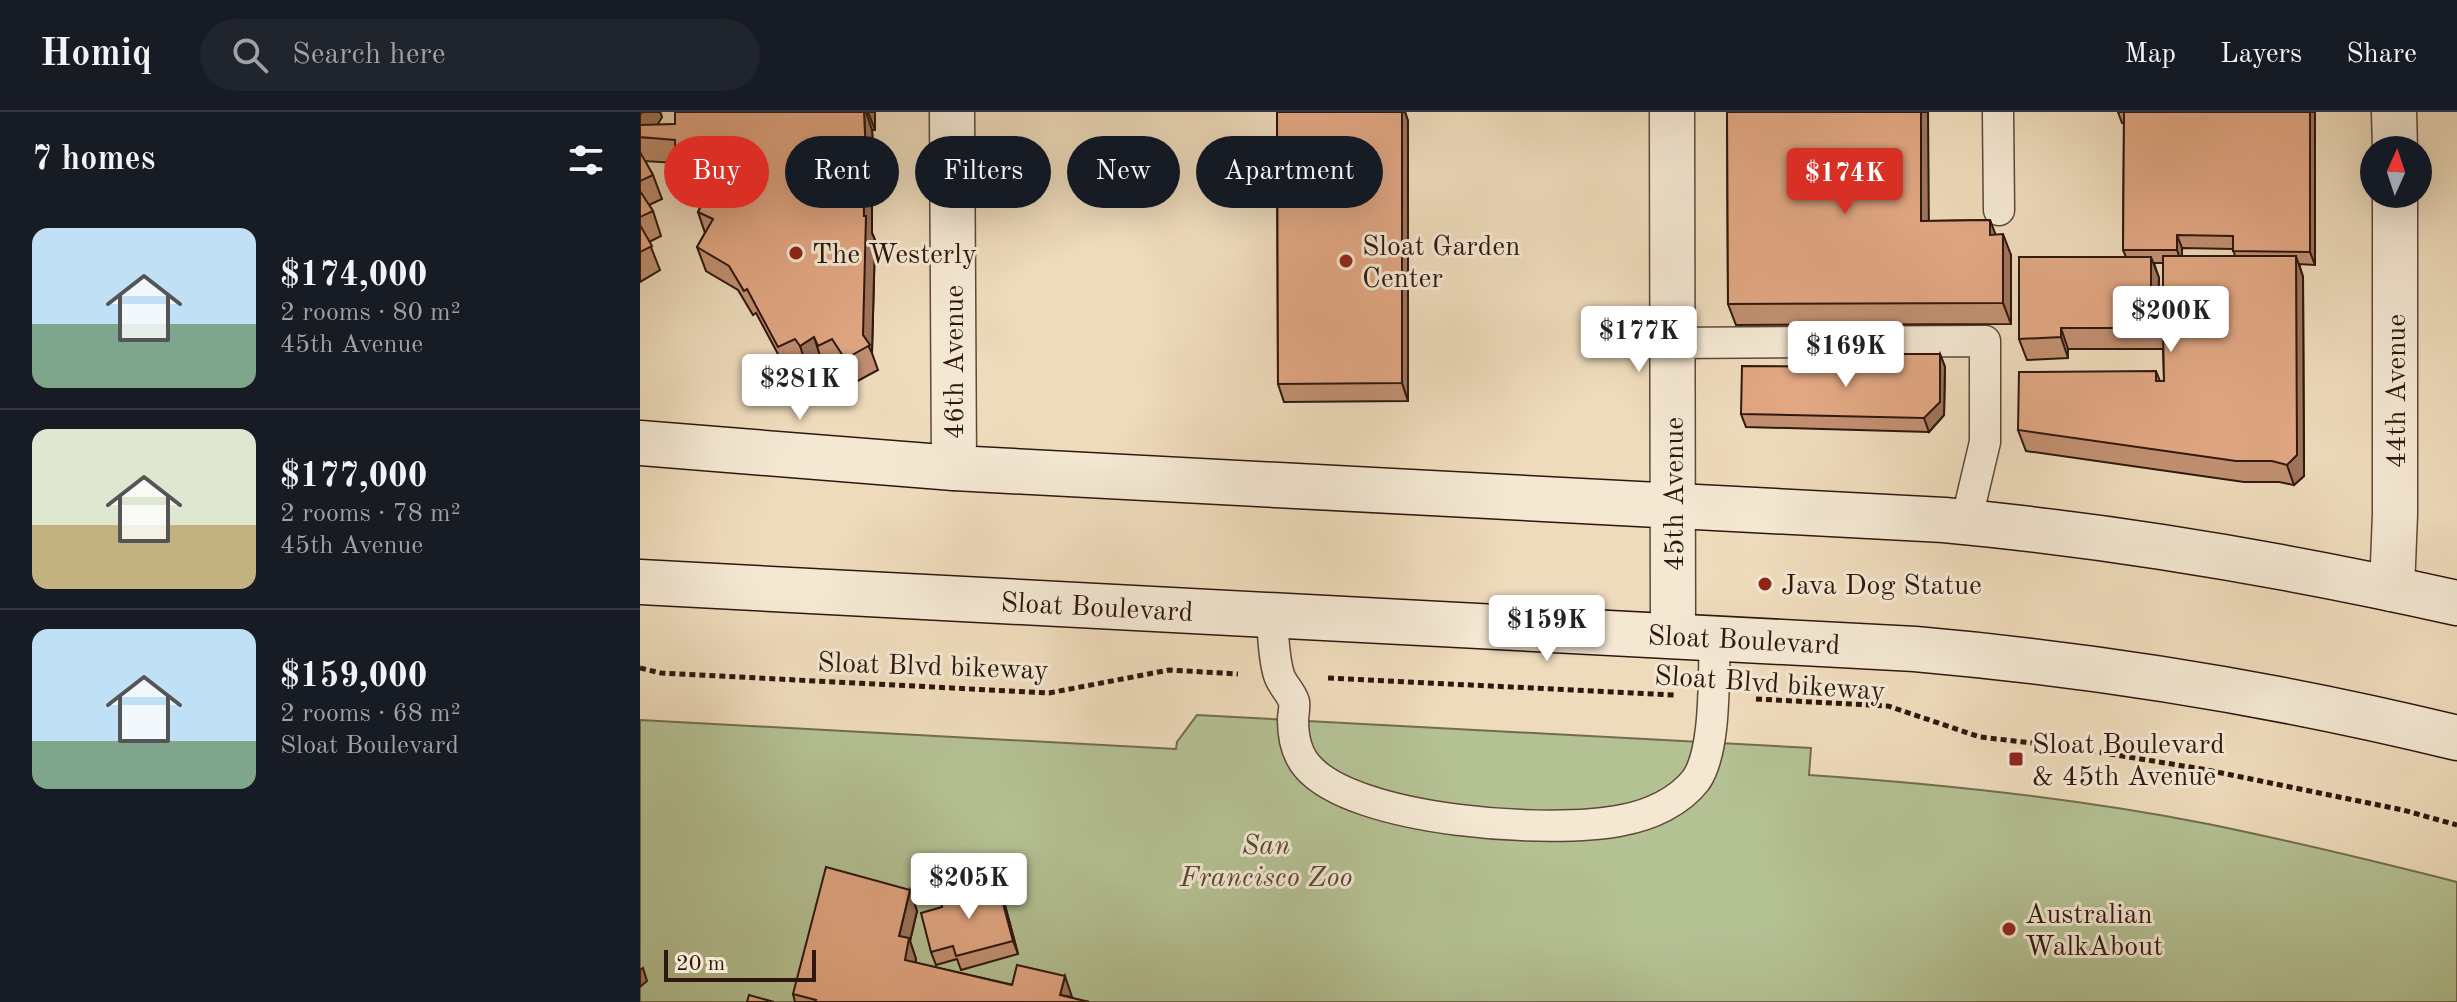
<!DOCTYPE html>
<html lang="en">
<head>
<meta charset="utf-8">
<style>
	:root { --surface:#171b24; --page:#20242c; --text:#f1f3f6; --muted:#9ea1a6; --line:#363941; --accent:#d93025 }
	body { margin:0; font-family:"Old Standard TT",serif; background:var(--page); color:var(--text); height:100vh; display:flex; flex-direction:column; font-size:30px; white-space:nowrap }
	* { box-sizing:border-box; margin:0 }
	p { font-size:26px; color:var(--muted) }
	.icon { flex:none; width:44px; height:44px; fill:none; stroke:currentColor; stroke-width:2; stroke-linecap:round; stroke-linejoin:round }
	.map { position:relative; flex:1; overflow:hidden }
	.panel { display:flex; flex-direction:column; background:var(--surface); width:640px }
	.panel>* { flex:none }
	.hud { position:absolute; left:24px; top:24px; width:760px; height:72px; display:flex; gap:16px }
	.needle { width:52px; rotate:3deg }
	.buttons { position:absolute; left:1720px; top:24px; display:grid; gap:16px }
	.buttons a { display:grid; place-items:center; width:72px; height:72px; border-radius:50%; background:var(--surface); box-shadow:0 8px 32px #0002; font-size:40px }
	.scale { position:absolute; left:24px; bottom:20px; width:152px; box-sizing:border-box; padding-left:8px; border:4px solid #2e170e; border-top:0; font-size:22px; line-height:28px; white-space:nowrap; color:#2e170e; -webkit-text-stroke:6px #f4e8d3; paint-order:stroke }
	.price { position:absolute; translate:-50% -68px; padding:0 18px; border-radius:8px; background:#fff; color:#222; font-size:26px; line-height:52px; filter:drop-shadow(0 2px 4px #0008) }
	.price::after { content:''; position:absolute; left:50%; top:48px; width:24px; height:18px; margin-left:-12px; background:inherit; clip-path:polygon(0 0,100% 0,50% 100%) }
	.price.current { background:var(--accent); color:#fff }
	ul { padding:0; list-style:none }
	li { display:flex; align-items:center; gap:24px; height:200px; padding:0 32px }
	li+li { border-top:2px solid var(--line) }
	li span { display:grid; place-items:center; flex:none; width:224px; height:160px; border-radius:16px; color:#555 }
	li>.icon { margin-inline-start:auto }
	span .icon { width:96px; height:96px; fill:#fffc; stroke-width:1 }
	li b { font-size:34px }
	h2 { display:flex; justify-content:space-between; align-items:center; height:96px; padding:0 32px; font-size:34px }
	.chip { padding:0 28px; border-radius:36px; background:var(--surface); box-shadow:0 8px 32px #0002; font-size:28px; line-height:72px }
	.chip.current { background:var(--accent); color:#fff }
	header { display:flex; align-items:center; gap:48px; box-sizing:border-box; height:112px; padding:0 40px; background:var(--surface); border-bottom:2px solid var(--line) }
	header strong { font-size:38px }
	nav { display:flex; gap:44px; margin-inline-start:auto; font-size:28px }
	.search { width:560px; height:72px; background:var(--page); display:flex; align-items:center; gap:20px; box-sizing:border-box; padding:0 28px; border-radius:44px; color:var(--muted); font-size:30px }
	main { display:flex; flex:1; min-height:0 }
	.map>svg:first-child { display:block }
	.green { fill:#b4c193; stroke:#716c50; stroke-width:2 }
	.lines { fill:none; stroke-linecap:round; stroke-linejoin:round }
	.lane-casing { stroke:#5e4839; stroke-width:33 }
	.street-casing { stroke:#5e4839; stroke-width:47 }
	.secondary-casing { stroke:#2e170e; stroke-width:47 }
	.path { stroke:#2e170e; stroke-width:5; stroke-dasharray:6 4; stroke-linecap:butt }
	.lane { stroke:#f4e8d3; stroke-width:30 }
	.street { stroke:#f4e8d3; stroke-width:44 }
	.secondary { stroke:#f4e8d3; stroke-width:44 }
	.wall { fill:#c29071; stroke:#2e170e; stroke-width:2; fill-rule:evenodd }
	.shaded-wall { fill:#9e755c; stroke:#2e170e; stroke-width:2 }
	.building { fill:#e1a783; stroke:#2e170e; stroke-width:2 }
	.poi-dot { fill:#8f2418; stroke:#f4e8d3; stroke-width:3 }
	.labels { text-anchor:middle; stroke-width:6; stroke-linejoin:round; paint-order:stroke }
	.poi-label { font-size:28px; fill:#2e170e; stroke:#f4e8d3; text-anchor:start }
	.street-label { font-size:28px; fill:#2e170e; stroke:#f4e8d3 }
	.park-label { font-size:28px; font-style:italic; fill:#564a36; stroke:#f4e8d3 }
</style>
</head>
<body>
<header>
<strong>Homiq</strong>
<div class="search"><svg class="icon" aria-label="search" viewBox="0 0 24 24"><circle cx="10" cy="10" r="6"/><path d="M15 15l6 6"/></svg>Search here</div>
<nav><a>Map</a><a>Layers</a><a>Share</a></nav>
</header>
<main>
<section class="panel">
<h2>7 homes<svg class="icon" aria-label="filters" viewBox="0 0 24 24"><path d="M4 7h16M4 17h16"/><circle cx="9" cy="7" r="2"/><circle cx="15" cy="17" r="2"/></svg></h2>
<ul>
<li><span style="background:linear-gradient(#bfe0f5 60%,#7fa58c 0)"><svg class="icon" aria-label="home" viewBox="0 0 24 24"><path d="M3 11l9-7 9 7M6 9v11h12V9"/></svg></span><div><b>$174,000</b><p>2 rooms · 80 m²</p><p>45th Avenue</p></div></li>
<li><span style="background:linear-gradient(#dfe7d0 60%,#c2b280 0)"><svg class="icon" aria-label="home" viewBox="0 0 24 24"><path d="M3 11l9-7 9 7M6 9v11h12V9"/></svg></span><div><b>$177,000</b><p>2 rooms · 78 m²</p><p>45th Avenue</p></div></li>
<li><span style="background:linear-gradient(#bfe0f5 70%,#7fa58c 0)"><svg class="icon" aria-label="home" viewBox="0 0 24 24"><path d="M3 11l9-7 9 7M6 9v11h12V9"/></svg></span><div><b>$159,000</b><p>2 rooms · 68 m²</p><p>Sloat Boulevard</p></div></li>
</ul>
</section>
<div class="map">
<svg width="1817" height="890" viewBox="0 0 1817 890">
	<rect width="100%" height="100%" fill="#eedbbb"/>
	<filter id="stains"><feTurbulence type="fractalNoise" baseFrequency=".0025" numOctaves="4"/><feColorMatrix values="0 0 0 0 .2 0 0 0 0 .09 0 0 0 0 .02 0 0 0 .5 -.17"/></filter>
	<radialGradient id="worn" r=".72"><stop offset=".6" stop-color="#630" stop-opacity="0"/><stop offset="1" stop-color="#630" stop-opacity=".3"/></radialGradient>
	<path class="green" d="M557,603L1171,636L1169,663C1303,672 1436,686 1568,712C1651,729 1734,749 1817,770V890H0V608L536,637L537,630Z"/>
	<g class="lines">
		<g class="lane-casing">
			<g id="lane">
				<path d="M1358,0L1359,98"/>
				<path d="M1033,231L1345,229V330L1326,410"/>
				<path d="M631,503C634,522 633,545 639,563C642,573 651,580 654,590C655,595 653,603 653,608C653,624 656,641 667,654C714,710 913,723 983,708C1010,703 1039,690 1056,668C1077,638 1073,562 1075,524"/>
			</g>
		</g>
		<g class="street-casing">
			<g id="street">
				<path d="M312,0L314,356"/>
				<path d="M1032,0L1033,523"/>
				<path d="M1754,0L1755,38"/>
				<path d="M1752,477L1755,402V82"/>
			</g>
		</g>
		<g class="secondary-casing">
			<g id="secondary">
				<path d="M0,331L314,356L1304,408C1477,424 1647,453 1817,491"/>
				<path d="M0,470L1275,537C1458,553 1638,582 1817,626"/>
			</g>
		</g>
		<g class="path">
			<path d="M0,556L21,561L409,581L529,558L598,562"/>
			<path d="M688,566L1034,583"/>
			<path d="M1116,587L1248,594L1340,625L1427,635L1562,657L1763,698L1817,713"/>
		</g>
		<use href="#lane" class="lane"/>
		<use href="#street" class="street"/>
		<use href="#secondary" class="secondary"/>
	</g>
	<g class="wall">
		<path d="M0,0H20L22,5L17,13L35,12V0H235V18H232L235,67H232V121L235,128L232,241L238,258L214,271L201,252L187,258L182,250L168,258L164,251L147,259L116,201L113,203L98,178L66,159L57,135L65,121L58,100L64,88L45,80L36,56V51L5,49L13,63L22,87L9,93L13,99L21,124L9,130L20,158L0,170Z"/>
		<path d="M637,0H765L768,9V289L644,290L638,272Z"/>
		<path d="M1087,0H1288V109L1350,108L1355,123L1371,143V212L1096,213L1088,192Z"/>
		<path d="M1478,0H1675V153L1659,152L1663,165L1664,364L1654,373L1639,370H1604L1386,339L1378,318L1516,259L1520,269H1524L1523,237H1428V246L1387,248L1379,227L1486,145L1483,138L1484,11H1482ZM1542,136L1593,137L1595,144H1542ZM1514,151H1523V182H1518L1519,166Z"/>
		<path d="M1300,242L1305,255L1304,303L1289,320L1106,315L1101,302L1219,255L1259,248Z"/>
		<path d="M270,778L277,799L270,829L276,847V851L449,890H155L153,882Z"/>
		<path d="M362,782L378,842L321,858L317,847L296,853L291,840Z"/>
	</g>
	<g class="shaded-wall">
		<path d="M2,0H20L22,5L10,26L0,25V3Z"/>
		<path d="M224,0H226L232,18L235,67L226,43Z"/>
		<path d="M228,0H235V18Z"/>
		<path d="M762,0H765L768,9V289L762,271Z"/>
		<path d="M1281,0H1288L1289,130L1281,109Z"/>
		<path d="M1670,0H1675V153L1670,140Z"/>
		<path d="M223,42L232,67V121L235,128L232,241L223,223Z"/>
		<path d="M1350,108L1358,129L1350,123Z"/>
		<path d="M1363,122L1371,143V212L1363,191Z"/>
		<path d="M1537,123L1542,136V152L1537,138Z"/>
		<path d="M1656,144L1663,165L1664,364L1654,373L1647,353Z"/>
		<path d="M1511,145L1519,166L1518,203L1511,182Z"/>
		<path d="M1421,216L1428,237V246L1421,225Z"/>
		<path d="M174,225L182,250L168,258L160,234Z"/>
		<path d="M1300,242L1305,255L1304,303L1289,320L1284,306Z"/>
		<path d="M357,769L362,782L378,842L373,829Z"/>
		<path d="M270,778L277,799L270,829L276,847L272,869L265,848L259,824Z"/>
		<path d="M3,856L7,869L0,875V858Z"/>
		<path d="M425,864L432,885L420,883Z"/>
	</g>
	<g class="building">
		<path d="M35,0H224L226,43L223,42L224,104H226L223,223L230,233L205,247L192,227L178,234L174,225L160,234L155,227L138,235L107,177L104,179L89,154L57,135L73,107L58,100L73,71L36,56L35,28L0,25V13L35,12Z"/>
		<path d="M637,0H762V271L638,272Z"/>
		<path d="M1087,0H1281V109L1350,108V123L1363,122V191L1088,192Z"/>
		<path d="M1484,0H1670V140L1593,139V124L1537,123V138H1483Z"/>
		<path d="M0,40L13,63L0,69Z"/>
		<path d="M0,79L13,99L0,105Z"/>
		<path d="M0,113L12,134L0,140Z"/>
		<path d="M1523,144H1656L1657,343L1647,353L1632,349H1596L1378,318L1379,260L1516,259V269H1524L1523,216H1421V225L1379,227V145H1511V182H1523Z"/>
		<path d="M1258,242H1300V290L1284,306L1101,302L1102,254L1219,255V247L1259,248Z"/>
		<path d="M186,755L270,778L259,824L269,826L265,848L372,873L377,853L425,864L420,883L449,890H175L176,888L153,882Z"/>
		<path d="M357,769L373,829L316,844L313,834L291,840L281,801L302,795L300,784Z"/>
		<path d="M109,883L134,890H107Z"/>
	</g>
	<g class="poi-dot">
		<circle cx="156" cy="141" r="8"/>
		<circle cx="706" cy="149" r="8"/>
		<circle cx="1125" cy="472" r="8"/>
		<rect x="1368" y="639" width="16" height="16" rx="4"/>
		<circle cx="1369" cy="817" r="8"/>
	</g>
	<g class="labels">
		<g class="poi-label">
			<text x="722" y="143">Sloat Garden<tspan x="722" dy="32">Center</tspan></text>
			<text x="172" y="151">The Westerly</text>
			<text x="1141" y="482">Java Dog Statue</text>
			<text x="1392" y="641">Sloat Boulevard<tspan x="1392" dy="32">&amp; 45th Avenue</tspan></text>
			<text x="1385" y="811">Australian<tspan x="1385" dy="32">WalkAbout</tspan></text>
		</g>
		<g class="street-label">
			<text transform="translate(313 250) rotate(-90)" y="10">46th Avenue</text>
			<text transform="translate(1755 279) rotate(-90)" y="10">44th Avenue</text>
			<text transform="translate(1033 382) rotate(-90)" y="10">45th Avenue</text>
			<text transform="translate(457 494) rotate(3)" y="10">Sloat Boulevard</text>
			<text transform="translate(1104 527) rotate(3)" y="10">Sloat Boulevard</text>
			<text transform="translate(293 553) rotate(2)" y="10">Sloat Blvd bikeway</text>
			<text transform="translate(1130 570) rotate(4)" y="10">Sloat Blvd bikeway</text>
		</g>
		<g class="park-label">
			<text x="626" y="742">San<tspan x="626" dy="32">Francisco Zoo</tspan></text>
		</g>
	</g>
	<rect width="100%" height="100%" filter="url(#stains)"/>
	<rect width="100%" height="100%" fill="url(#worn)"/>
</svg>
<div class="buttons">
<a><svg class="needle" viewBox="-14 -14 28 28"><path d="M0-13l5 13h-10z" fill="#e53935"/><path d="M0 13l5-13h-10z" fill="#9ea1a6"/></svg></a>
</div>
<div class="scale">20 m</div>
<b class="price current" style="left:1205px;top:104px">$174K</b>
<b class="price" style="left:1531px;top:242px">$200K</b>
<b class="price" style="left:999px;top:262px">$177K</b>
<b class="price" style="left:1206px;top:277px">$169K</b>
<b class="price" style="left:160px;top:310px">$281K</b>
<b class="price" style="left:907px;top:551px">$159K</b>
<b class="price" style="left:329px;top:809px">$205K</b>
<div class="hud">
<a class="chip current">Buy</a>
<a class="chip">Rent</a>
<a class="chip">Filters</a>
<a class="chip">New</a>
<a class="chip">Apartment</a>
</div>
</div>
</main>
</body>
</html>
